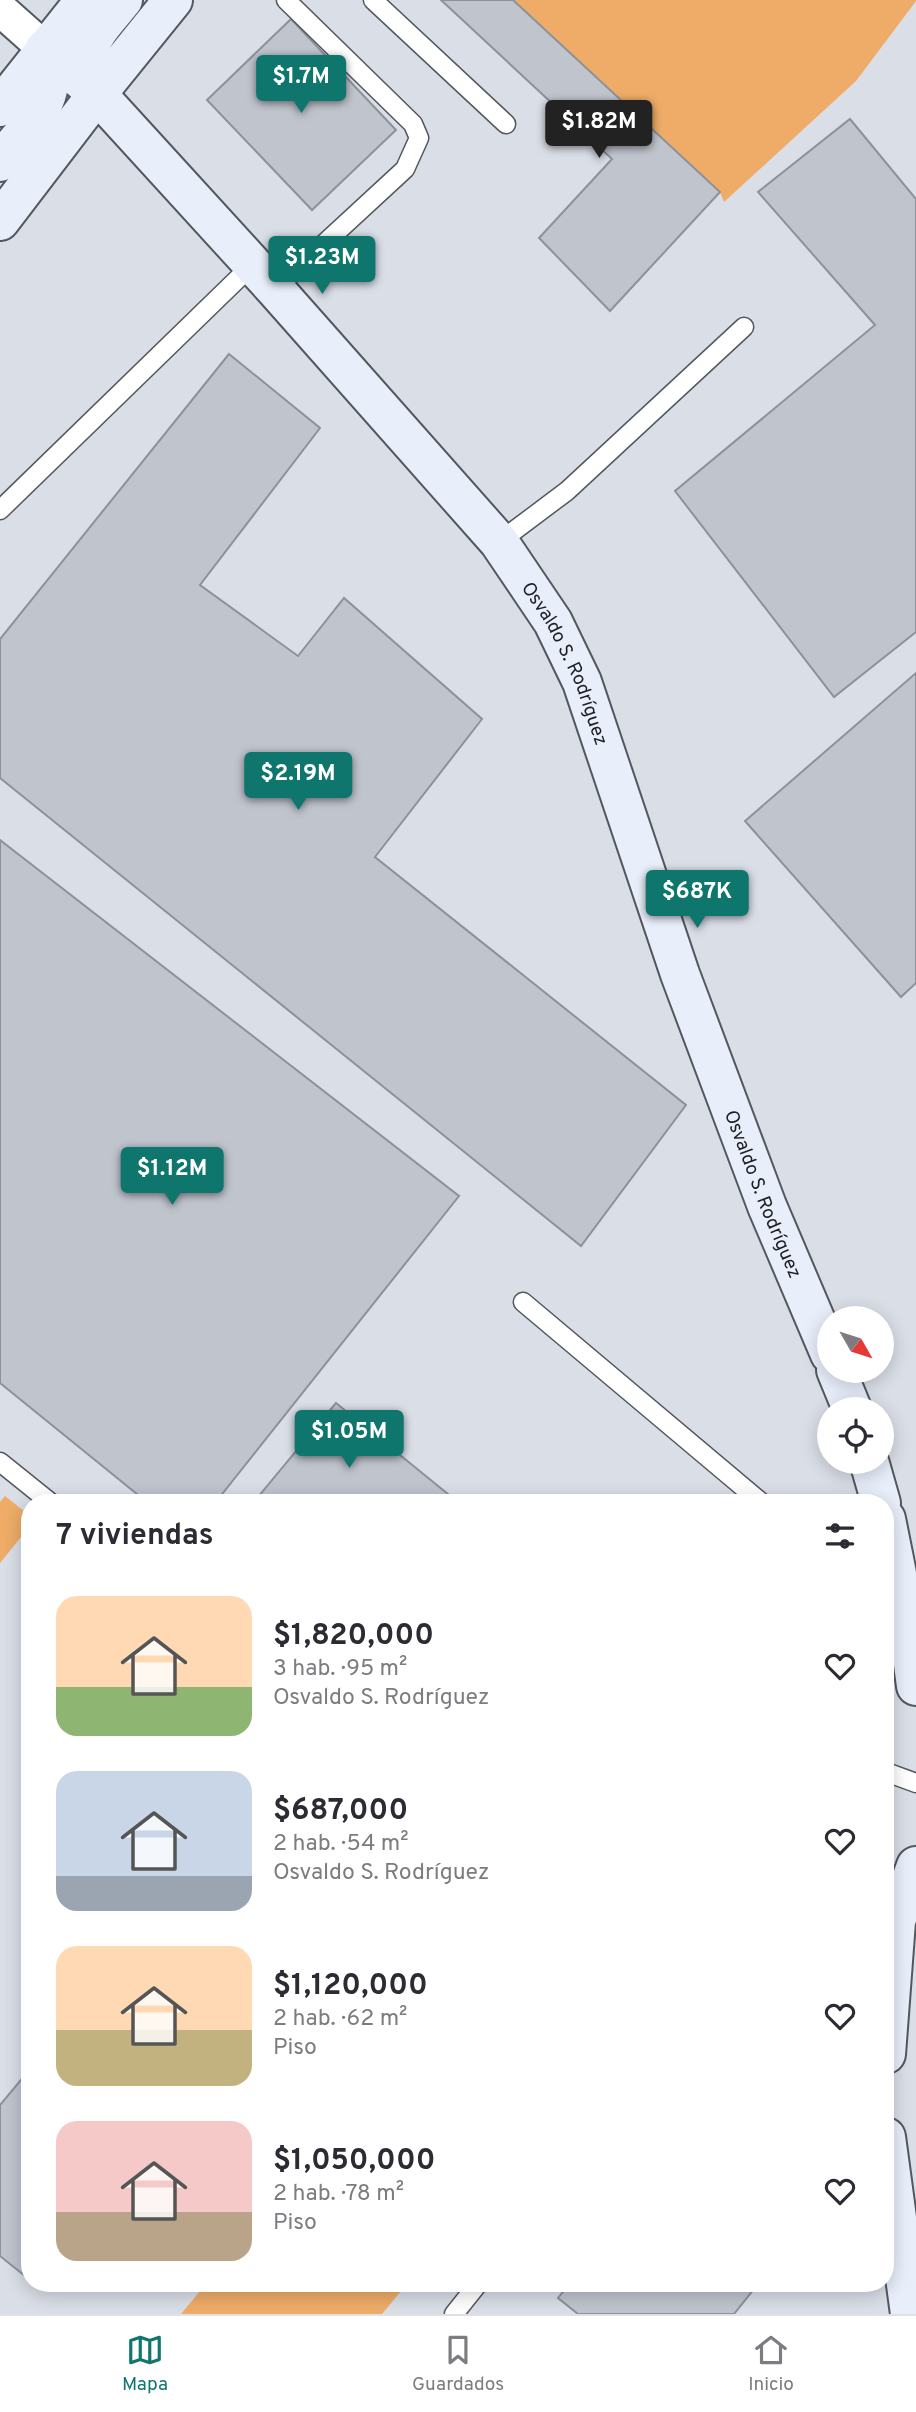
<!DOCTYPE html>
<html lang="es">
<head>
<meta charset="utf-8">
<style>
	:root { --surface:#fff; --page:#f2f2f3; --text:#2b2b33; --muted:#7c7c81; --line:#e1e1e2; --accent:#0f766e }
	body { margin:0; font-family:Overpass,sans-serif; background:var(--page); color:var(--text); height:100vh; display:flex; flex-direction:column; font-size:26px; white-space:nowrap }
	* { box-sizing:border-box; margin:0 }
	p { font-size:23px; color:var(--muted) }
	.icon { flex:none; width:38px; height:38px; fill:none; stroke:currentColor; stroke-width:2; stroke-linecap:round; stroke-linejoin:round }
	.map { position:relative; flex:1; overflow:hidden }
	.details { position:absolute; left:21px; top:1494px; width:873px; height:798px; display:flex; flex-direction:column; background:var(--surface); border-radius:28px; box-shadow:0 4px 18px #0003 }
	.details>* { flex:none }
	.needle { width:46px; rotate:129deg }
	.fabs { position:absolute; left:817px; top:1306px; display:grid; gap:14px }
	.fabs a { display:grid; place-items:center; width:77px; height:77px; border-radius:50%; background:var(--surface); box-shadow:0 4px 18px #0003; font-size:35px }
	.price { position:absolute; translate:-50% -60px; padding:0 16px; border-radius:7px; background:var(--accent); color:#fff; font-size:23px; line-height:46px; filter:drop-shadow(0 2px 4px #0008) }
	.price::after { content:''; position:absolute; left:50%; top:42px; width:21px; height:16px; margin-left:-10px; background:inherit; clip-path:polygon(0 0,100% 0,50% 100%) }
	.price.selected { background:#222; color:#fff }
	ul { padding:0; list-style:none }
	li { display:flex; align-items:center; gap:21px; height:175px; padding:0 35px }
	li span { display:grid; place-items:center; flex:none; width:196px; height:140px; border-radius:21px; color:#555 }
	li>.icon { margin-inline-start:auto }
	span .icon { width:84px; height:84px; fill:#fffc; stroke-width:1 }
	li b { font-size:30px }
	h2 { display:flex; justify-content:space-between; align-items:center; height:84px; padding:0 35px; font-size:30px }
	.tabs { display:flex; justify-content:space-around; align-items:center; height:98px; border-top:2px solid var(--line); background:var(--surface); font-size:19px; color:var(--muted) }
	.tabs a { display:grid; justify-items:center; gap:4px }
	.tabs .selected { color:var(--accent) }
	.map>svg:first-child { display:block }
	.green { fill:#eeac68 }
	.building { fill:#c0c4cd; stroke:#8d919a; stroke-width:2 }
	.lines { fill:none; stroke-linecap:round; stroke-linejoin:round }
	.lane-casing { stroke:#53575e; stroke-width:21 }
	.street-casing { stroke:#53575e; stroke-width:37 }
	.secondary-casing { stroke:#53575e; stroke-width:42 }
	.lane { stroke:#fff; stroke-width:18 }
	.street { stroke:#fff; stroke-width:33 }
	.secondary { stroke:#e8eefa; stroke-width:38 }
	.labels { text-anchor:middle; stroke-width:7; stroke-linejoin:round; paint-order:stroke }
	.street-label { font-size:19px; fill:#1e1f23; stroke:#dadee7 }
</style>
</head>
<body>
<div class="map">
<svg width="916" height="2314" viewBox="0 0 916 2314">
	<rect width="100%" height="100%" fill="#dadee7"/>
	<g class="green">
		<path d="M513,0H916V1L856,81L724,202L720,192Z"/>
		<path d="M5,1496L30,1516V1526L0,1563V1502Z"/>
		<path d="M206,2284H407L382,2314H181Z"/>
	</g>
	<g class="building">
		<path d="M441,0H513L720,192L610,311L539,238L612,159Z"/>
		<path d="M291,19L396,130L312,210L207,100Z"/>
		<path d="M850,119L916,199V632L834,697L675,491L875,325L758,192Z"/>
		<path d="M229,354L320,428L200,585L298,656L344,598L482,719L375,857L686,1105L581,1246L0,778V639Z"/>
		<path d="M916,673V983L901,997L745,821Z"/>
		<path d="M0,840L459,1196L215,1503H148L0,1383Z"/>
		<path d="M336,1403L459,1503H253Z"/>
		<path d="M30,2069V2280L0,2256V2105Z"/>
		<path d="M569,2284H758L734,2314H578L558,2298Z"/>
	</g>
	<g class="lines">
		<g class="lane-casing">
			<g id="lane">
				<path d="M373,0L506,124"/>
				<path d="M275,289L405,169L419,138L413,124L286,0"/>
				<path d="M0,510L253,264"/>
				<path d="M499,542L567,491L744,327"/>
				<path d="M523,1302L762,1503"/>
				<path d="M0,1462L51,1503"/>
				<path d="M886,1772L916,1783"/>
				<path d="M454,2314L478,2284"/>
			</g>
		</g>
		<g class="street-casing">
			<path id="street" d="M0,9L45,49"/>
		</g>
		<g class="secondary-casing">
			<g id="secondary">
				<path id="s1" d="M45,49L97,94L275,289L499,542L553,622L582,682L680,974L767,1206L830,1354"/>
				<path d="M97,94C76,49 95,34 123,0"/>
				<path d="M0,107L85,0"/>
				<path d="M0,162C28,126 63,98 45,49"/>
				<path d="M0,221L97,94L173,0"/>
				<path d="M836,1370L852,1409"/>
				<path d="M869,1461L881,1503"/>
				<path d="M886,1519L909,1634L916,1686"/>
				<path d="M886,2054L896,1921L916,1866"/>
				<path d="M886,2137L910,2314"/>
			</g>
		</g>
		<use href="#lane" class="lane"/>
		<use href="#street" class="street"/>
		<use href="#secondary" class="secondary"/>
	</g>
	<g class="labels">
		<g class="street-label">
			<text dy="7" stroke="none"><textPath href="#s1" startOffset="810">Osvaldo S. Rodríguez</textPath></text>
			<text dy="7" stroke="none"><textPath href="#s1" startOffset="1377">Osvaldo S. Rodríguez</textPath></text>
		</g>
	</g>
</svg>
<div class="fabs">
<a><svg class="needle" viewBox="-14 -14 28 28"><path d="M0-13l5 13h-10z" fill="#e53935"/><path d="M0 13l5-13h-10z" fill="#7c7c81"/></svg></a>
<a><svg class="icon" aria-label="locate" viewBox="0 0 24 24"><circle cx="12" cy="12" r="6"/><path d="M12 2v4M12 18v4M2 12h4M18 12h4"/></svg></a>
</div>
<b class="price" style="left:301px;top:115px">$1.7M</b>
<b class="price selected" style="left:599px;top:160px">$1.82M</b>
<b class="price" style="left:322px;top:296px">$1.23M</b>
<b class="price" style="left:298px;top:812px">$2.19M</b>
<b class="price" style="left:697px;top:930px">$687K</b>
<b class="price" style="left:172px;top:1207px">$1.12M</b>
<b class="price" style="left:349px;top:1470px">$1.05M</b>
<section class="details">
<h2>7 viviendas<svg class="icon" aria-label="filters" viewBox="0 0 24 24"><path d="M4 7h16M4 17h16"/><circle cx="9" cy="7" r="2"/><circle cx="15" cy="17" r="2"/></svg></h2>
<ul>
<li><span style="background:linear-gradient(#ffd9b3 65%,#8fb573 0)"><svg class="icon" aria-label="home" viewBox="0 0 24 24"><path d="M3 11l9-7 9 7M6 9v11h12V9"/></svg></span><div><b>$1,820,000</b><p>3 hab. · 95 m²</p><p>Osvaldo S. Rodríguez</p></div><svg class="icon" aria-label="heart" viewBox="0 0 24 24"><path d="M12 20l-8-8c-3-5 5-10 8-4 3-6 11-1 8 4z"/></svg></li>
<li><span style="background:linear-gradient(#c9d6e8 75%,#9aa5b1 0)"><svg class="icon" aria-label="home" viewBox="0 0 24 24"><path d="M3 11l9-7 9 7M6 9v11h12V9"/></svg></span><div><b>$687,000</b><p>2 hab. · 54 m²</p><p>Osvaldo S. Rodríguez</p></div><svg class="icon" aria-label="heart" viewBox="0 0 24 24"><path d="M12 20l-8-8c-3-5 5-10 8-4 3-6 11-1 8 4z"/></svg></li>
<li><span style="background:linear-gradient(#ffd9b3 60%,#c2b280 0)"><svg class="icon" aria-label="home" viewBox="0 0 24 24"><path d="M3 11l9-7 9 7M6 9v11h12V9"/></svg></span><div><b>$1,120,000</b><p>2 hab. · 62 m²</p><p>Piso</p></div><svg class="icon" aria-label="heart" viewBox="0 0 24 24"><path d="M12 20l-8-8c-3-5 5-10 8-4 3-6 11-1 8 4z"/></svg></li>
<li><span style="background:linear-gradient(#f6c9c9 65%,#b9a48a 0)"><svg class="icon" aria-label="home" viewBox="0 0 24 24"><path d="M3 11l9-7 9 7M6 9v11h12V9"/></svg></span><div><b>$1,050,000</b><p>2 hab. · 78 m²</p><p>Piso</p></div><svg class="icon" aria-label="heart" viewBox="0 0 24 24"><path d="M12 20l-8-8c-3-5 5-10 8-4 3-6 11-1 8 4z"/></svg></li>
</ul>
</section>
</div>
<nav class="tabs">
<a class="selected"><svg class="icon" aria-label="map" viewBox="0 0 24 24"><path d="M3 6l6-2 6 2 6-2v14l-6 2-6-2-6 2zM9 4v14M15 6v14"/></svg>Mapa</a>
<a><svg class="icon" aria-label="saved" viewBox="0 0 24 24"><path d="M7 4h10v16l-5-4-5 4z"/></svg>Guardados</a>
<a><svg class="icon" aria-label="home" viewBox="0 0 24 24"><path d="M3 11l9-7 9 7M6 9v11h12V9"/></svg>Inicio</a>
</nav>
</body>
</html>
